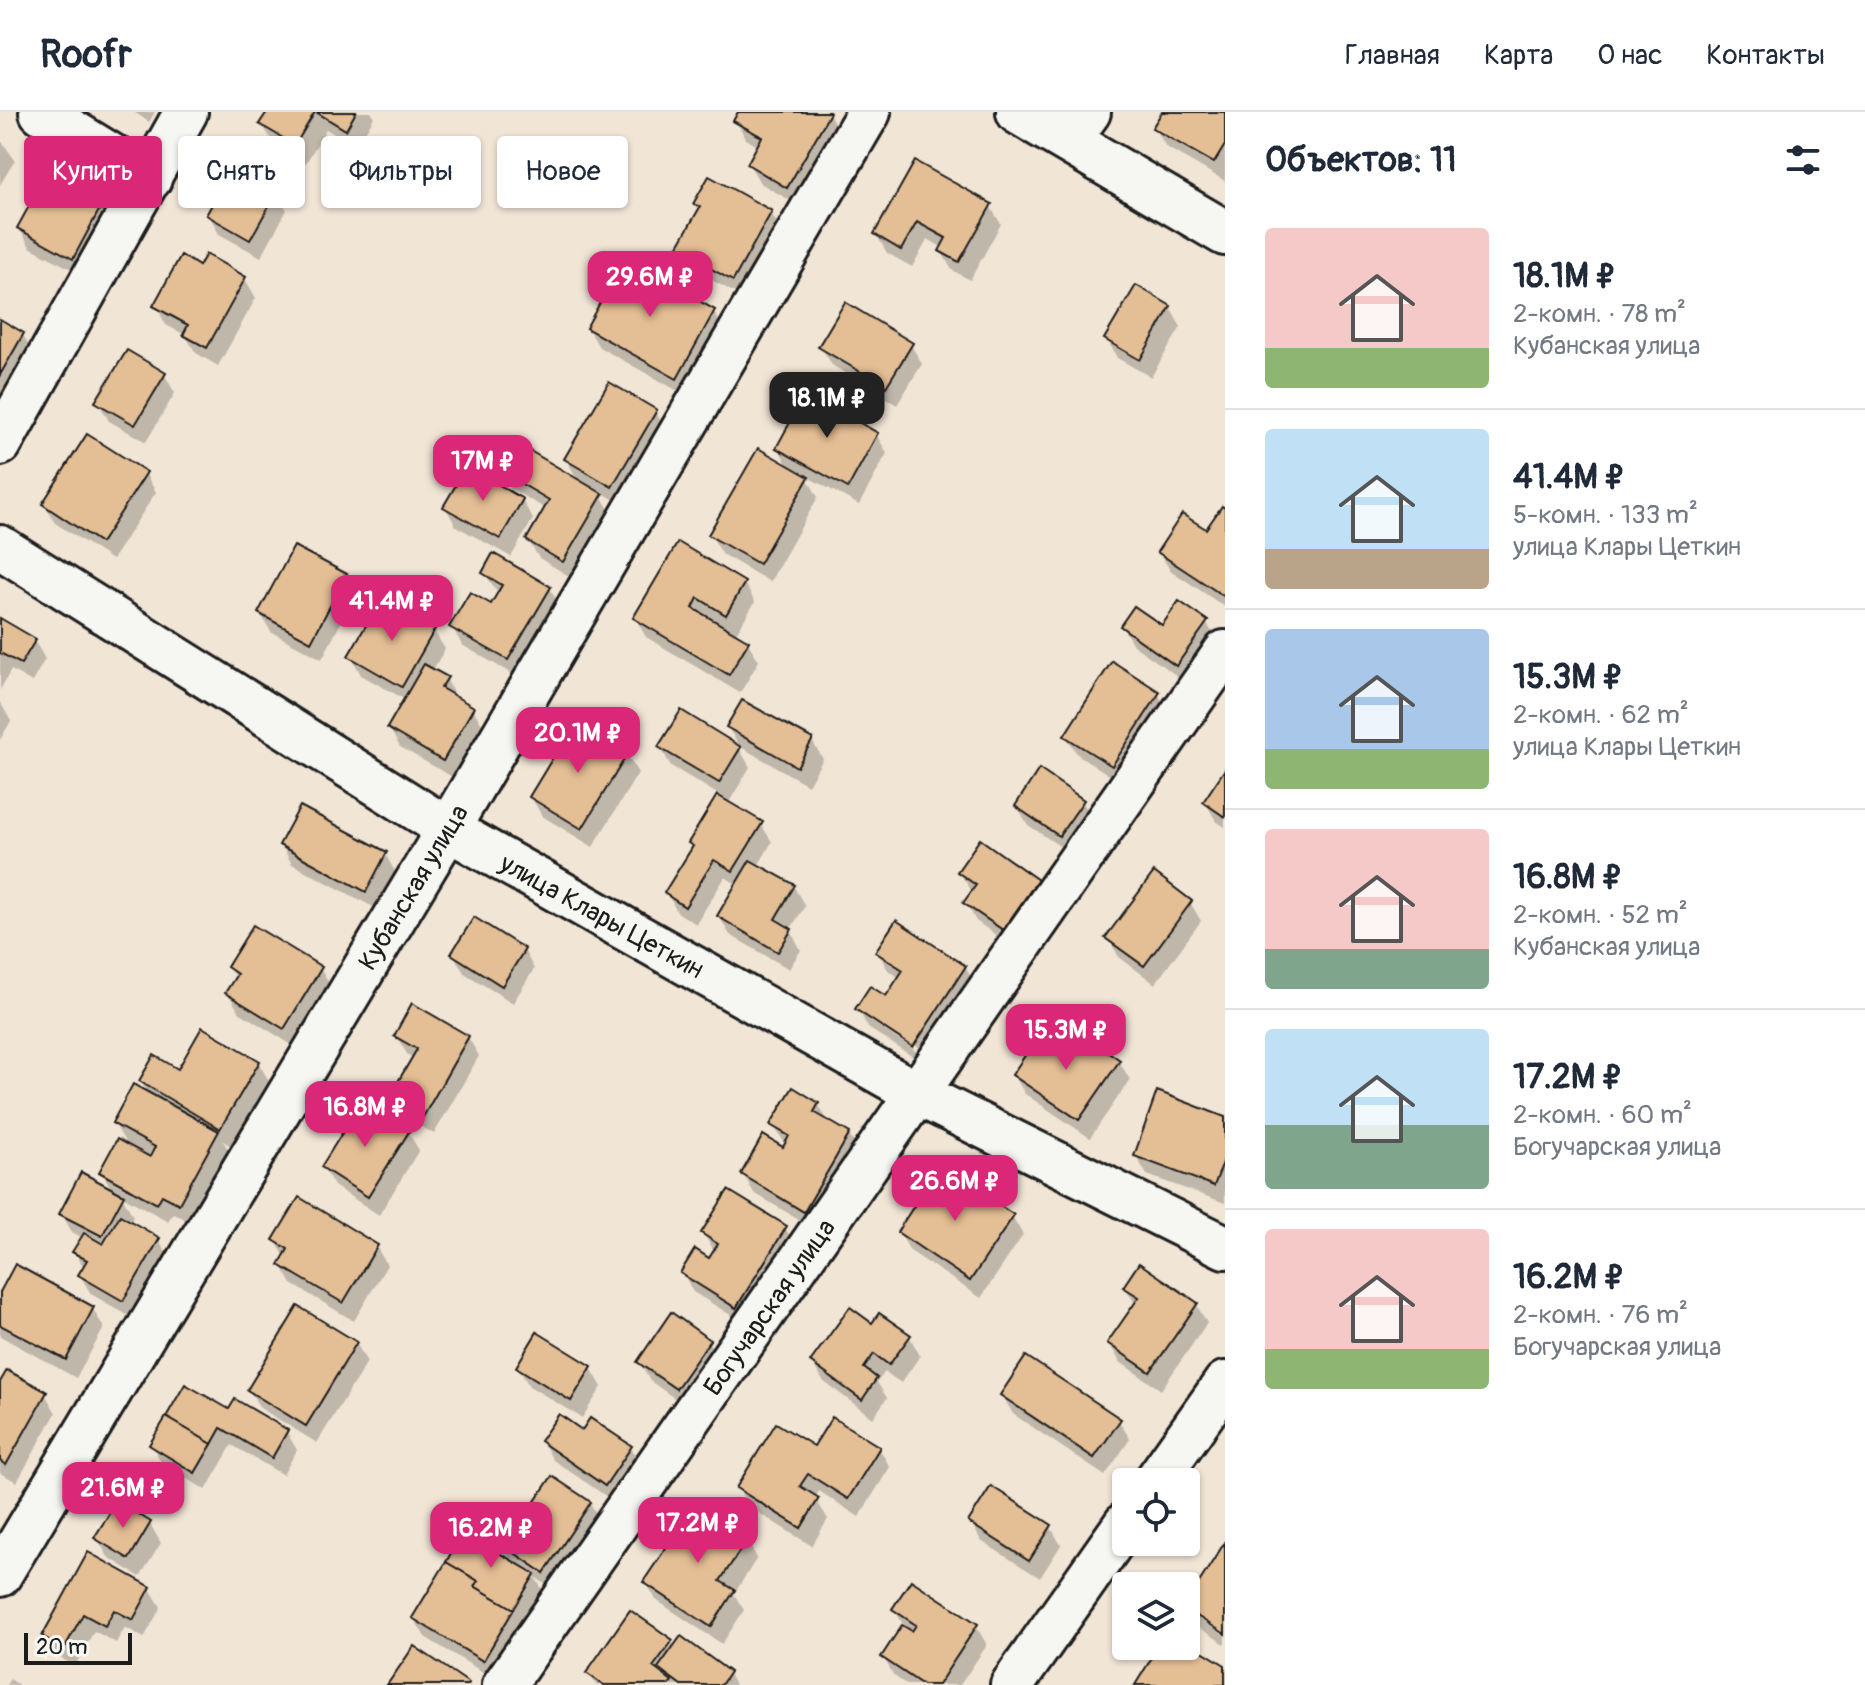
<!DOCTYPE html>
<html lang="ru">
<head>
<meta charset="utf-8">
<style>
	:root { --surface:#fff; --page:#f6f6f7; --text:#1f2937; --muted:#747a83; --line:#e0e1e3; --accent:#db2777 }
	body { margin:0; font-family:Pangolin,sans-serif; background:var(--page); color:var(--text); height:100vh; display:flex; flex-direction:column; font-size:30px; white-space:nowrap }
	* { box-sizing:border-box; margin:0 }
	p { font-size:26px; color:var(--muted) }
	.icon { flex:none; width:44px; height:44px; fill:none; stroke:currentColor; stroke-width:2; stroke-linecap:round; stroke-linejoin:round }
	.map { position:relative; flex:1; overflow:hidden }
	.drawer { display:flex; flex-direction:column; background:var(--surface); width:640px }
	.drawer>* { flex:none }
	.hud { position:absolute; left:24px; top:24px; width:760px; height:72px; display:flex; gap:16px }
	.buttons { position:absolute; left:1112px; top:1356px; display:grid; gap:16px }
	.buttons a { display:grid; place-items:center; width:88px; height:88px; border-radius:8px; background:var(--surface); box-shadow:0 2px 6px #0004; font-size:40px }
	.scale { position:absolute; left:24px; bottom:20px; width:108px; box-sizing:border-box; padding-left:8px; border:4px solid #1c1c1c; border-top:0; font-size:22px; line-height:28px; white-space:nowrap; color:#1c1c1c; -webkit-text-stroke:6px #f6f6f2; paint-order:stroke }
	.price { position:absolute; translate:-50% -68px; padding:0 18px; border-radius:16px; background:var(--accent); color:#fff; font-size:26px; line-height:52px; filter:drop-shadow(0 2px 4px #0008) }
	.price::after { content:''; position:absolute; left:50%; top:48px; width:24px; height:18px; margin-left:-12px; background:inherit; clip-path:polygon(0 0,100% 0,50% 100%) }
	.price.selected { background:#222; color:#fff }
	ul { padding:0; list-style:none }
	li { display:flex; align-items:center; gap:24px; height:200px; padding:0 40px }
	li+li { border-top:2px solid var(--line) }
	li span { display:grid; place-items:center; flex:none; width:224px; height:160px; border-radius:8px; color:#555 }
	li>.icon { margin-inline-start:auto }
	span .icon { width:96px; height:96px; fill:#fffc; stroke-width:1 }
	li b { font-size:34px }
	h2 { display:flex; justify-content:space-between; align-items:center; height:96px; padding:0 40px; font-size:34px }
	.chip { padding:0 28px; border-radius:8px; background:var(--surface); box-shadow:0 2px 6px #0004; font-size:28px; line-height:72px }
	.chip.selected { background:var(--accent); color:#fff }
	header { display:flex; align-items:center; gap:48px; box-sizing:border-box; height:112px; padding:0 40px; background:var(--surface); border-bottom:2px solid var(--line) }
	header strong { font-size:38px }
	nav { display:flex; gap:44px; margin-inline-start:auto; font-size:28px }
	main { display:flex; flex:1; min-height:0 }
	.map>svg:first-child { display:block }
	.shadow { fill:#0003; fill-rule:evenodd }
	.building { fill:#e4be95; stroke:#1c1c1c; stroke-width:2 }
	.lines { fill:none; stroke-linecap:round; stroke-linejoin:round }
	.minor-casing { stroke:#1c1c1c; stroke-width:48 }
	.tertiary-casing { stroke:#1c1c1c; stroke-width:50 }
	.minor { stroke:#f6f6f2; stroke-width:42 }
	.tertiary { stroke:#f6f6f2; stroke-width:44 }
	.labels { text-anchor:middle; stroke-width:6; stroke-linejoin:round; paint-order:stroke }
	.street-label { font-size:26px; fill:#1c1c1c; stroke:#f6f6f2 }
</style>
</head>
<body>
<header>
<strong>Roofr</strong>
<nav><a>Главная</a><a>Карта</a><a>О нас</a><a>Контакты</a></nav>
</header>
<main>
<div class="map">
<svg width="1225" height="1573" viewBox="0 0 1225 1573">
	<rect width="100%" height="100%" fill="#f1e5d6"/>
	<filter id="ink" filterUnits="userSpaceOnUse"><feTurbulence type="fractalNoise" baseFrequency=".0125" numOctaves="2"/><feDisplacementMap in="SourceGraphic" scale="16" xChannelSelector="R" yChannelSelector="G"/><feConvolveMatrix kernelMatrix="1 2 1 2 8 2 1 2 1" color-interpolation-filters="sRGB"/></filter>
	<g filter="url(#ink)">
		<g class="shadow">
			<path d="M134,0H155L149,10Z"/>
			<path d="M269,0H371L374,5L357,35L326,17L306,51L273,31L262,12Z"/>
			<path d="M741,0H825L829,2L840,21L798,93L760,71L749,52L759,35L746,27L736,9Z"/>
			<path d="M1164,0H1225V69L1166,35L1155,16Z"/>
			<path d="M0,27L15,48L0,73Z"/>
			<path d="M916,52L990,94L1001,112L970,168L952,158L941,139L943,136L928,127L912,155L887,141L876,122Z"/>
			<path d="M276,80L287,98L261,145L219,122L209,103Z"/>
			<path d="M102,92L113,111L84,164L30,135L19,116Z"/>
			<path d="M696,92L771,101L782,120L744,186L690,156L679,137L700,99Z"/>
			<path d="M200,156L245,167L256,186L218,254L196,241L185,223L166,213L156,194Z"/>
			<path d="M1170,196L1181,215L1151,265L1117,246L1107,227Z"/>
			<path d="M713,199L724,218L687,284L599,235L588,216Z"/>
			<path d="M0,209L23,223L33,241L0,300Z"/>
			<path d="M911,233L922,252L897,293L832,253L821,235Z"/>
			<path d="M164,262L175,281L146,330L109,309L98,290Z"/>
			<path d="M655,299L666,318L623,393L598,378L612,403L574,467L539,446L528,428L546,397L511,377L501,358L580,372L566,347Z"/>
			<path d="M876,322L887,341L859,393L806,364L818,385L770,470L722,442L711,423L790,357L778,336Z"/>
			<path d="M145,361L156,380L112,448L55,411L44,392Z"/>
			<path d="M522,388L533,407L511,445L456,414L445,395Z"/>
			<path d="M1225,398V495L1170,458L1159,440L1207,420Z"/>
			<path d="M484,461L550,476L560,495L519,566L462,533L452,515L492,494L499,482Z"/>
			<path d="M345,464L356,482L322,547L271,520L260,501Z"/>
			<path d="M744,471L755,490L735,523L748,531L759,549L740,581L646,525L635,506Z"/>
			<path d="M0,508L34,528L45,547L32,570L11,558L0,578Z"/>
			<path d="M1206,510L1217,529L1187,571L1133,533L1122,514L1163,515Z"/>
			<path d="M434,519L445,537L432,559L446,566L456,587L473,597L484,616L454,666L400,635L389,616L406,588L361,563L351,544Z"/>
			<path d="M1158,582L1169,600L1123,672L1077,642L1066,624Z"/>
			<path d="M0,590L11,609L0,628Z"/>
			<path d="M728,615L812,629L823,647L808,673L739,634Z"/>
			<path d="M660,635L739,636L750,655L728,692L761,712L772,730L758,754L794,775L805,794L790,818L801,838L789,857L730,823L719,804L738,773L725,765L696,812L677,800L667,781L693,737L690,731L719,683L671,654Z"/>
			<path d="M627,642L638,661L593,735L542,704L531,685Z"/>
			<path d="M1225,660V715L1216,709L1205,690Z"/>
			<path d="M1082,689L1093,708L1070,741L1028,713L1017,694Z"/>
			<path d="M281,733L385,742L396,761L377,797L292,752Z"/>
			<path d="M959,760L1037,769L1048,788L1014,836L976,809L966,791L973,781Z"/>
			<path d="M1190,790L1201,809L1155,872L1119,845L1108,826Z"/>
			<path d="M524,838L534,857L513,891L464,861L453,842Z"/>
			<path d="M878,840L965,855L976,874L924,952L868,916L858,897L887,887L900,866L888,858ZM871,905L923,938L920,942L871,909Z"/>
			<path d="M229,855L320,856L331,875L295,935L239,900L228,881L236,868Z"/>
			<path d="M396,924L468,925L479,944L434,1022L403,1004L392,985L414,947L407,942Z"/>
			<path d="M1077,944L1119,949L1130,968L1090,1026L1025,982L1014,963Z"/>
			<path d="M258,950L269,969L231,1034L223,1029L229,1039L190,1110L173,1101L168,1109L122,1084L133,1104L129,1111L159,1128L169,1146L134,1207L91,1182L80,1163L84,1156L75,1140L83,1126L72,1120L61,1101L113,1080L102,1060L128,1035L114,1011L149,983L141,970L178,960Z"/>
			<path d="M818,992L829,1011L849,1023L860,1041L815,1117L754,1081L743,1062L784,1037L786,1033L773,1013Z"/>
			<path d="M1225,1007V1091L1147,1063L1136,1044Z"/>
			<path d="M408,1020L419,1038L379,1103L334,1074L323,1055Z"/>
			<path d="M1012,1104L1023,1123L981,1186L910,1139L899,1120Z"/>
			<path d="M785,1116L796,1134L747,1213L693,1180L683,1161L710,1149L715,1141L703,1121Z"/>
			<path d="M275,1128L376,1134L387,1153L354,1209L292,1172L281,1153L285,1145Z"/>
			<path d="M1125,1175L1196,1192L1207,1211L1161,1278L1120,1250L1109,1231L1136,1193Z"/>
			<path d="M0,1184L93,1197L104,1216L76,1266L0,1224Z"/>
			<path d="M872,1213L910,1225L920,1244L901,1271L885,1260L877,1270L887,1286L873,1306L823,1269L812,1251Z"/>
			<path d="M708,1229L719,1248L687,1295L650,1269L639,1250Z"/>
			<path d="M356,1231L367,1250L317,1331L260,1296L249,1278Z"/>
			<path d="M518,1255L591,1256L602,1275L582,1306L529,1274Z"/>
			<path d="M0,1274L45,1282L56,1301L17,1370L0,1361Z"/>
			<path d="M1002,1283L1119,1309L1130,1327L1105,1364L1013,1302Z"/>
			<path d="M230,1300L286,1319L297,1338L283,1363L232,1333L206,1378L162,1352L152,1333Z"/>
			<path d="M582,1320L631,1336L642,1354L616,1391L553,1348L542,1329Z"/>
			<path d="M879,1336L890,1355L859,1405L819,1379L815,1386L828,1407L812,1434L749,1395L738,1376L815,1337Z"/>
			<path d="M590,1391L601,1410L555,1479L535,1465L545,1482L494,1567L425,1525L414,1506L511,1450L499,1430L518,1419Z"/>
			<path d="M971,1410L1050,1414L1061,1433L1040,1466L981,1429Z"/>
			<path d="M150,1412L161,1431L140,1465L108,1445L97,1426Z"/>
			<path d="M747,1428L757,1446L734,1482L744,1498L722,1532L656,1488L646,1470Z"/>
			<path d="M1225,1433V1519L1199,1503V1507L1225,1524V1532L1196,1514L1186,1496Z"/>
			<path d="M89,1443L150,1477L161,1495L144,1526L125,1515L116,1531L94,1519L75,1554L55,1543L44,1524Z"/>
			<path d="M894,1497L976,1514L987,1533L960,1573H907L894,1564L883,1545L904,1514Z"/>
			<path d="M671,1529L675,1536L729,1562L735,1573H596L589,1561Z"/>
			<path d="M10,1567L19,1573H6Z"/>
		</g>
		<g class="building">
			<path d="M267,0H315L295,33L259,12Z"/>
			<path d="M316,0H356L346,18Z"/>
			<path d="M738,0H829L830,1L787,76L747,52L762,25L733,9Z"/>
			<path d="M1162,0H1225V33L1214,51L1152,16Z"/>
			<path d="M915,49L992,92L959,150L939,139L946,126L917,110L901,138L874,122Z"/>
			<path d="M234,54L278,78L250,128L206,103Z"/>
			<path d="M47,61L103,91L73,147L17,116Z"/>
			<path d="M709,64L772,99L733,169L676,137L700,95L693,92Z"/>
			<path d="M206,142L246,165L207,236L183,223L188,213L153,194L181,143L199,154Z"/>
			<path d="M624,147L715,198L677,267L586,216Z"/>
			<path d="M1136,173L1171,194L1140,248L1104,227Z"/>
			<path d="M845,190L913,231L886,275L818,235Z"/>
			<path d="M0,207L24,221L0,263Z"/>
			<path d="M127,238L166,261L135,313L95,290Z"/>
			<path d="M609,270L657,298L612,375L564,347Z"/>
			<path d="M806,281L878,321L848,376L776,336Z"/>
			<path d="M87,322L147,360L101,431L42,392Z"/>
			<path d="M515,330L603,382L563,450L526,428L549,388L498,358Z"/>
			<path d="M758,336L809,365L759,452L708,423Z"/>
			<path d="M467,354L523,387L500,427L443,395Z"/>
			<path d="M1222,394L1225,396V485L1157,440L1182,402L1206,417Z"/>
			<path d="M678,430L745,470L726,503L698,486L693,496L749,529L729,563L633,506Z"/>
			<path d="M294,434L347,462L311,530L258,501Z"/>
			<path d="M493,441L551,475L508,548L449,515L470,480L491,492L502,473L482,461Z"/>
			<path d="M382,486L435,517L402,575L348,544Z"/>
			<path d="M1179,489L1208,509L1176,554L1120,514L1134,494L1162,513Z"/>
			<path d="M0,506L36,527L21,552L0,541Z"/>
			<path d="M1112,549L1160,580L1112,654L1064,624Z"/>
			<path d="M424,552L448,565L441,576L474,595L443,649L387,616Z"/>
			<path d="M742,588L813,627L797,655L726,615Z"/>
			<path d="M681,598L741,635L719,671L658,635Z"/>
			<path d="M575,609L628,641L582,717L529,685Z"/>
			<path d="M1039,657L1084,688L1059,724L1015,694Z"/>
			<path d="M1225,657V705L1203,690Z"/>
			<path d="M717,683L763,710L733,759L714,748L685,795L664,781L693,734L688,731Z"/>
			<path d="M300,694L387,740L366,780L279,733Z"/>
			<path d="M980,727L1038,768L1003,818L963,791L976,773L957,760Z"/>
			<path d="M750,748L795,773L775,807L792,817L778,840L717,804Z"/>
			<path d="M1154,760L1192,789L1144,854L1105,826Z"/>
			<path d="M474,805L525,837L502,874L451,842Z"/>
			<path d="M896,808L966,854L913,935L855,897L870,874L886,884L903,858L875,840Z"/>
			<path d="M253,813L322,855L284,917L225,881L237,862L227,855Z"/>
			<path d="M412,891L469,924L423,1005L389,985L417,937L394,924Z"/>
			<path d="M202,915L260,949L220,1017L139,969L154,943L178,957Z"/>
			<path d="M1042,918L1076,941L1087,925L1120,948L1079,1008L1012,963Z"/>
			<path d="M133,972L219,1019L179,1092L162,1083L157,1092L99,1060L117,1027L150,1045L155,1035L112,1011Z"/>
			<path d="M793,975L819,991L814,1000L850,1021L804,1100L741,1062L763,1023L783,1035L789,1024L770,1013Z"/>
			<path d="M1157,979L1225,1005V1045L1214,1074L1134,1044Z"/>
			<path d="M362,989L410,1018L368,1085L321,1055Z"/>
			<path d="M940,1054L1014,1103L970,1169L897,1120Z"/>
			<path d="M81,1060L124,1083L102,1124L59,1102Z"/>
			<path d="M728,1078L787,1114L736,1196L680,1161L695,1137L709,1146L718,1132L701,1121Z"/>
			<path d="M299,1085L378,1133L343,1191L279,1153L288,1137L273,1128Z"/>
			<path d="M120,1103L160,1126L123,1189L78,1163L87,1148L72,1140L84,1121L103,1132Z"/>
			<path d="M1139,1151L1198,1191L1150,1260L1107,1231L1139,1185L1123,1175Z"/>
			<path d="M15,1152L94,1195L66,1248L0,1213V1180Z"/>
			<path d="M298,1194L357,1230L306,1314L247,1278Z"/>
			<path d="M850,1195L872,1211L879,1201L911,1223L889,1253L874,1242L864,1256L877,1266L862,1288L810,1250Z"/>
			<path d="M671,1200L710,1228L676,1277L637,1250Z"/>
			<path d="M537,1220L592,1254L571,1289L516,1255Z"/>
			<path d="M1026,1244L1121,1307L1094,1346L1000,1283Z"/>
			<path d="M7,1258L47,1280L6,1353L0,1349V1270Z"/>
			<path d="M185,1272L229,1297L235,1287L288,1318L272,1346L221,1316L212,1332L166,1305Z"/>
			<path d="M559,1302L582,1318L590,1306L632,1334L605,1374L540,1329Z"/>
			<path d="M166,1305L212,1332L195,1361L149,1333Z"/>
			<path d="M832,1305L880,1335L848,1387L808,1362L800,1374L819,1386L801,1416L736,1376L776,1311L814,1334Z"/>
			<path d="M552,1364L591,1390L544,1461L497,1429L509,1410L517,1416Z"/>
			<path d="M991,1374L1052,1413L1029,1449L968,1410Z"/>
			<path d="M117,1389L151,1410L129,1447L94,1426Z"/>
			<path d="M696,1391L748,1426L720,1469L735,1478L711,1515L643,1470Z"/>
			<path d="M463,1420L535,1462L514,1497L474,1474L478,1469L446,1450Z"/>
			<path d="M1225,1430V1522L1186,1497V1491Z"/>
			<path d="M88,1440L151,1475L133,1508L114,1498L105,1514L83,1502L64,1537L42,1524Z"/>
			<path d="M446,1450L478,1469L474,1474L514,1497L483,1549L412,1506Z"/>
			<path d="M911,1468L978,1512L938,1573H923L881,1545L902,1513L912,1519L916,1513L892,1497Z"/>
			<path d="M630,1498L673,1528L653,1555L672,1569L669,1573H604L586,1561Z"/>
			<path d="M681,1524L730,1560L721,1573H681L658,1556Z"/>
			<path d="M1186,1529L1225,1553V1573H1135L1159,1534H1186Z"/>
			<path d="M414,1534L469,1571L468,1573H387Z"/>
		</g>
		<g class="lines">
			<g class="minor-casing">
				<g id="minor">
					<path d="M41,0L150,67"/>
					<path d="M1069,28L1089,0"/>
					<path d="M0,332L186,0"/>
					<path d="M0,435L448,717L918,982L1225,1135"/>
					<path d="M1155,1370L1225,1271"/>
					<path d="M0,1463L448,717L869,0"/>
					<path d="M504,1573L1225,540"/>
					<path d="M1012,1573L1126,1411"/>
				</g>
			</g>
			<g class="tertiary-casing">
				<path id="tertiary" d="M1019,0L1225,121"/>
			</g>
			<use href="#minor" class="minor"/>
			<use href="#tertiary" class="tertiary"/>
		</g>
	</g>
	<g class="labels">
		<g class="street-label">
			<text transform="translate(413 775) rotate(-59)" y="9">Кубанская улица</text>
			<text transform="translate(602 804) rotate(29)" y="9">улица Клары Цеткин</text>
			<text transform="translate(769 1195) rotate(-55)" y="9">Богучарская улица</text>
		</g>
	</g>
</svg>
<div class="buttons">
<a><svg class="icon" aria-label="locate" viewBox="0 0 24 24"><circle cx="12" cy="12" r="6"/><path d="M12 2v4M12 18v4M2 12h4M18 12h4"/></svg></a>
<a><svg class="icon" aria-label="layers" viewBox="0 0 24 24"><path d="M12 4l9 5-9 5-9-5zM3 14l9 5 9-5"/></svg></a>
</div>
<div class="scale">20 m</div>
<b class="price" style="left:650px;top:207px">29.6M ₽</b>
<b class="price selected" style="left:827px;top:328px">18.1M ₽</b>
<b class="price" style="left:483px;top:391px">17M ₽</b>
<b class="price" style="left:392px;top:531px">41.4M ₽</b>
<b class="price" style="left:578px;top:663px">20.1M ₽</b>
<b class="price" style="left:1066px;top:960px">15.3M ₽</b>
<b class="price" style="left:365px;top:1037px">16.8M ₽</b>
<b class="price" style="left:955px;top:1111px">26.6M ₽</b>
<b class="price" style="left:123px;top:1418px">21.6M ₽</b>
<b class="price" style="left:698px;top:1453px">17.2M ₽</b>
<b class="price" style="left:491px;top:1458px">16.2M ₽</b>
<div class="hud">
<a class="chip selected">Купить</a>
<a class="chip">Снять</a>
<a class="chip">Фильтры</a>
<a class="chip">Новое</a>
</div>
</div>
<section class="drawer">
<h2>Объектов: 11<svg class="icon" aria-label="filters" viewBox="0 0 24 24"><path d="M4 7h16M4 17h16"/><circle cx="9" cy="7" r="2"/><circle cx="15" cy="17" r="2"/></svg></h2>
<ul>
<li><span style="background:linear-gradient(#f6c9c9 75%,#8fb573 0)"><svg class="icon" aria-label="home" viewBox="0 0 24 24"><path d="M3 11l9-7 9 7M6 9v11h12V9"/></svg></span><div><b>18.1M ₽</b><p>2-комн. · 78 m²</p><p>Кубанская улица</p></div></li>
<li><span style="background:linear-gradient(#bfe0f5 75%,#b9a48a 0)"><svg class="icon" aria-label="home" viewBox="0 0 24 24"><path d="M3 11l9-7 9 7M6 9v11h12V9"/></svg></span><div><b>41.4M ₽</b><p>5-комн. · 133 m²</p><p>улица Клары Цеткин</p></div></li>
<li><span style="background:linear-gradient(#a9c7e8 75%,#8fb573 0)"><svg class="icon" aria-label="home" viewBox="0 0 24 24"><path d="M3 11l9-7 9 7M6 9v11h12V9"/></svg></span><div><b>15.3M ₽</b><p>2-комн. · 62 m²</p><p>улица Клары Цеткин</p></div></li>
<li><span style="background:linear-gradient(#f6c9c9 75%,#7fa58c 0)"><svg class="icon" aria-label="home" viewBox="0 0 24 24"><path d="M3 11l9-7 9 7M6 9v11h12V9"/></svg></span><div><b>16.8M ₽</b><p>2-комн. · 52 m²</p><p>Кубанская улица</p></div></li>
<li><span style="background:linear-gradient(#bfe0f5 60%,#7fa58c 0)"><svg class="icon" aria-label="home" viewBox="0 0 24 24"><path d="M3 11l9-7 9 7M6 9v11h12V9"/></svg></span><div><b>17.2M ₽</b><p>2-комн. · 60 m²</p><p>Богучарская улица</p></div></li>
<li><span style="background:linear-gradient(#f6c9c9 75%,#8fb573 0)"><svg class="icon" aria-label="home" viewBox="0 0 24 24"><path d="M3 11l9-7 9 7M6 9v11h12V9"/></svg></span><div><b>16.2M ₽</b><p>2-комн. · 76 m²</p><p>Богучарская улица</p></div></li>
</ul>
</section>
</main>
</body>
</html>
